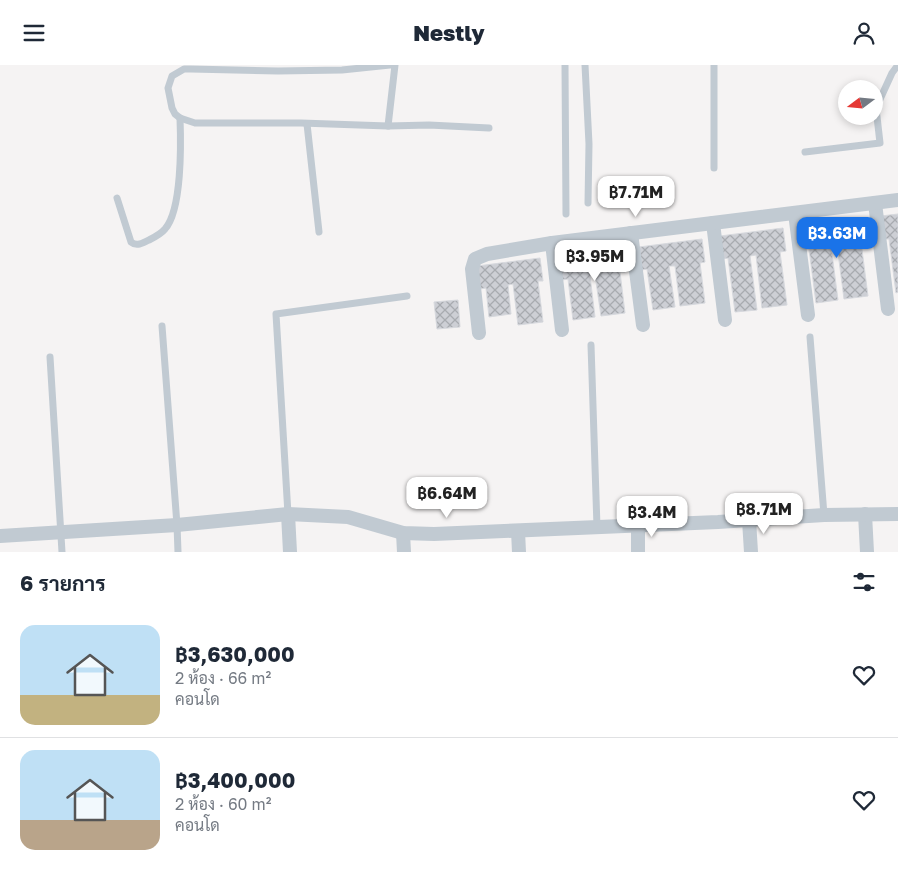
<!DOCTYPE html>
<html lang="th">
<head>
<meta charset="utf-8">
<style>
	:root { --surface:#fff; --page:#f2f2f3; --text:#1f2937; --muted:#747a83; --line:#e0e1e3; --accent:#1a73e8 }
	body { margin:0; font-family:"Golos Text",Sarabun,sans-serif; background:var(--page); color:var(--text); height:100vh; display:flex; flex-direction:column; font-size:19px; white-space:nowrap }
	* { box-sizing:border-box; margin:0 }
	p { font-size:16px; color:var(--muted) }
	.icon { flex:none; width:28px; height:28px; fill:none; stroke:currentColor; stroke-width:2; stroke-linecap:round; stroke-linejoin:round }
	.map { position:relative; height:487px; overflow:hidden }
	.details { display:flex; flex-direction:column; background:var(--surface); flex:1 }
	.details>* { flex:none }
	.needle { width:32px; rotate:254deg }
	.fabs { position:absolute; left:838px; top:15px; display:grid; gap:10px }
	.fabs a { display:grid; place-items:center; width:45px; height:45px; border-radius:50%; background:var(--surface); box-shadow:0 2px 8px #0003; font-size:25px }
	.price { position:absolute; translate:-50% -42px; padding:0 11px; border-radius:10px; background:#fff; color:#222; font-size:16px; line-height:32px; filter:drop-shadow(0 1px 2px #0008) }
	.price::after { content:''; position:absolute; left:50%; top:30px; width:15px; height:11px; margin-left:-8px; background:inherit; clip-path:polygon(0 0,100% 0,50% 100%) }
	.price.on { background:var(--accent); color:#fff }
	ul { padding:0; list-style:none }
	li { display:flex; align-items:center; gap:15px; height:125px; padding:0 20px }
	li+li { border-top:1px solid var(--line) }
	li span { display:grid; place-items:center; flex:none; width:140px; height:100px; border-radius:15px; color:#555 }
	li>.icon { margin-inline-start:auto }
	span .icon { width:60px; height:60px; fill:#fffc; stroke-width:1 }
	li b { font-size:21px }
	h2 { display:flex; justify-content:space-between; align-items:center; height:60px; padding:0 20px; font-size:21px }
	header { display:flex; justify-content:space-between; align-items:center; height:65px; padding:0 20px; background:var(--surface); font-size:22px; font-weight:800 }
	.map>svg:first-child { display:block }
	.building { fill:url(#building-cross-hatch); stroke:#d7d9de }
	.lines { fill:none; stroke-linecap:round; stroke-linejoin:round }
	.service { stroke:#c1cad2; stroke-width:7 }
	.minor { stroke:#c1cad2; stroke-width:14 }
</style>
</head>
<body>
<header><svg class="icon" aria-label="menu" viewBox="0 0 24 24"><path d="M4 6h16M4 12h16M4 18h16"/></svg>Nestly<svg class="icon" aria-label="person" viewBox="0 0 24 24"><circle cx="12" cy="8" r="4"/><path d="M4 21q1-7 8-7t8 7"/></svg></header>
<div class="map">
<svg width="898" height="487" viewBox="0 0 898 487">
	<defs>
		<pattern id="building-cross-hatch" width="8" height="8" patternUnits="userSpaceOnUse" patternTransform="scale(1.25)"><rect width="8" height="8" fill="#cdcfd5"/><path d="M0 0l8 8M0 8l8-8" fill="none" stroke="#a8abb0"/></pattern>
	</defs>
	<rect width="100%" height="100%" fill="#f5f3f3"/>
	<g class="building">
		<path d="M898,149V227L896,228L889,174H884L881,151Z"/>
		<path d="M864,154L867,176L861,177L868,231L844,234L837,180L831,181L838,235L816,238L809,184H804L801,162Z"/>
		<path d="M783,163L786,186L780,187L787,240L762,243L756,190L750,191L757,245L735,247L728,193L723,194L720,171Z"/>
		<path d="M702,174L705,197L700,198L705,238L680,241L675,201H669L675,242L653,245L647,204L642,205L639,182Z"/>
		<path d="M623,184L625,207H620L625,248L601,251L595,210L590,211L595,252L573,255L568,214L562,215L559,192Z"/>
		<path d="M540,193L543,216H538L543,257L518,260L513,219L508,220L511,249L489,252L486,223L480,224L477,201Z"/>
		<path d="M458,235L460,262L437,264L434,237Z"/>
	</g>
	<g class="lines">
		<g class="service">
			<path d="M390,0L342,5L278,6L191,4H184L172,11L168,23L172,43L175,49L180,53L195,58H301L388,61L395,0"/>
			<path d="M565,0L566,149"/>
			<path d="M585,0L589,79L588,138"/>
			<path d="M714,0V103"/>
			<path d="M307,59L319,167"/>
			<path d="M388,61L429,60L489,63"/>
			<path d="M805,87L880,78L876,43L892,8L898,0"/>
			<path d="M117,133L131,177C137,182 142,178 149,175C155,172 161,169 165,164C182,145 181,79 180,53"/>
			<path d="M162,261L177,460L178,487"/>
			<path d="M810,272L824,450"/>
			<path d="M591,280L597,462"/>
			<path d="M50,292L62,487"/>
			<path d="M288,449L276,249L407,231"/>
		</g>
		<g class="minor">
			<path d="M875,138L888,244"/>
			<path d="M795,148L808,250"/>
			<path d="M713,158L725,255"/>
			<path d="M631,168L643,260"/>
			<path d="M552,178L562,265"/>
			<path d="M479,268L472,204L475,194L487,189L552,178L898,135"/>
			<path d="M288,449L290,487"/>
			<path d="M865,449L867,487"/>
			<path d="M749,455L751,487"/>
			<path d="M638,461V487"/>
			<path d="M518,466L519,487"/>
			<path d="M403,468L404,487"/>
			<path d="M0,471L177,460L288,449L348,452L403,468L434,469L718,457L824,450L898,449"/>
		</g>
	</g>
</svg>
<div class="fabs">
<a><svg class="needle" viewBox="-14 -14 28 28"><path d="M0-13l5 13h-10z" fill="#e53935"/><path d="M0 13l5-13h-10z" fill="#747a83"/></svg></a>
</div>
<b class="price" style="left:636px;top:153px">฿7.71M</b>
<b class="price on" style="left:837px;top:194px">฿3.63M</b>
<b class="price" style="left:595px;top:217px">฿3.95M</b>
<b class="price" style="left:447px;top:454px">฿6.64M</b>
<b class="price" style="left:764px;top:470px">฿8.71M</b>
<b class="price" style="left:652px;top:473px">฿3.4M</b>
</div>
<section class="details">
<h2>6 รายการ<svg class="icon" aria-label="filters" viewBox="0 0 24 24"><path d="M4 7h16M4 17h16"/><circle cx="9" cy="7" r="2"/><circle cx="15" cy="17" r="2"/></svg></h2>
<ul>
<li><span style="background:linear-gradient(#bfe0f5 70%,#c2b280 0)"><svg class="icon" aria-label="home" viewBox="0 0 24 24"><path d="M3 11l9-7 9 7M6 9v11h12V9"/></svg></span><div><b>฿3,630,000</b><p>2 ห้อง · 66 m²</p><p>คอนโด</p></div><svg class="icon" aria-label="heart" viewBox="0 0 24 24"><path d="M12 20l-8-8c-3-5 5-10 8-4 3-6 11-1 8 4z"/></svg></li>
<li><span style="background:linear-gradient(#bfe0f5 70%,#b9a48a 0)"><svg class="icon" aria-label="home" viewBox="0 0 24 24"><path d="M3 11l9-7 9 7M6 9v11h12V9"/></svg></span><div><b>฿3,400,000</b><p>2 ห้อง · 60 m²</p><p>คอนโด</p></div><svg class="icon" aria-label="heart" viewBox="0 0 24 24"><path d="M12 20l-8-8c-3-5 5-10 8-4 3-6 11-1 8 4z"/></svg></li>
</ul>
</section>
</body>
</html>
